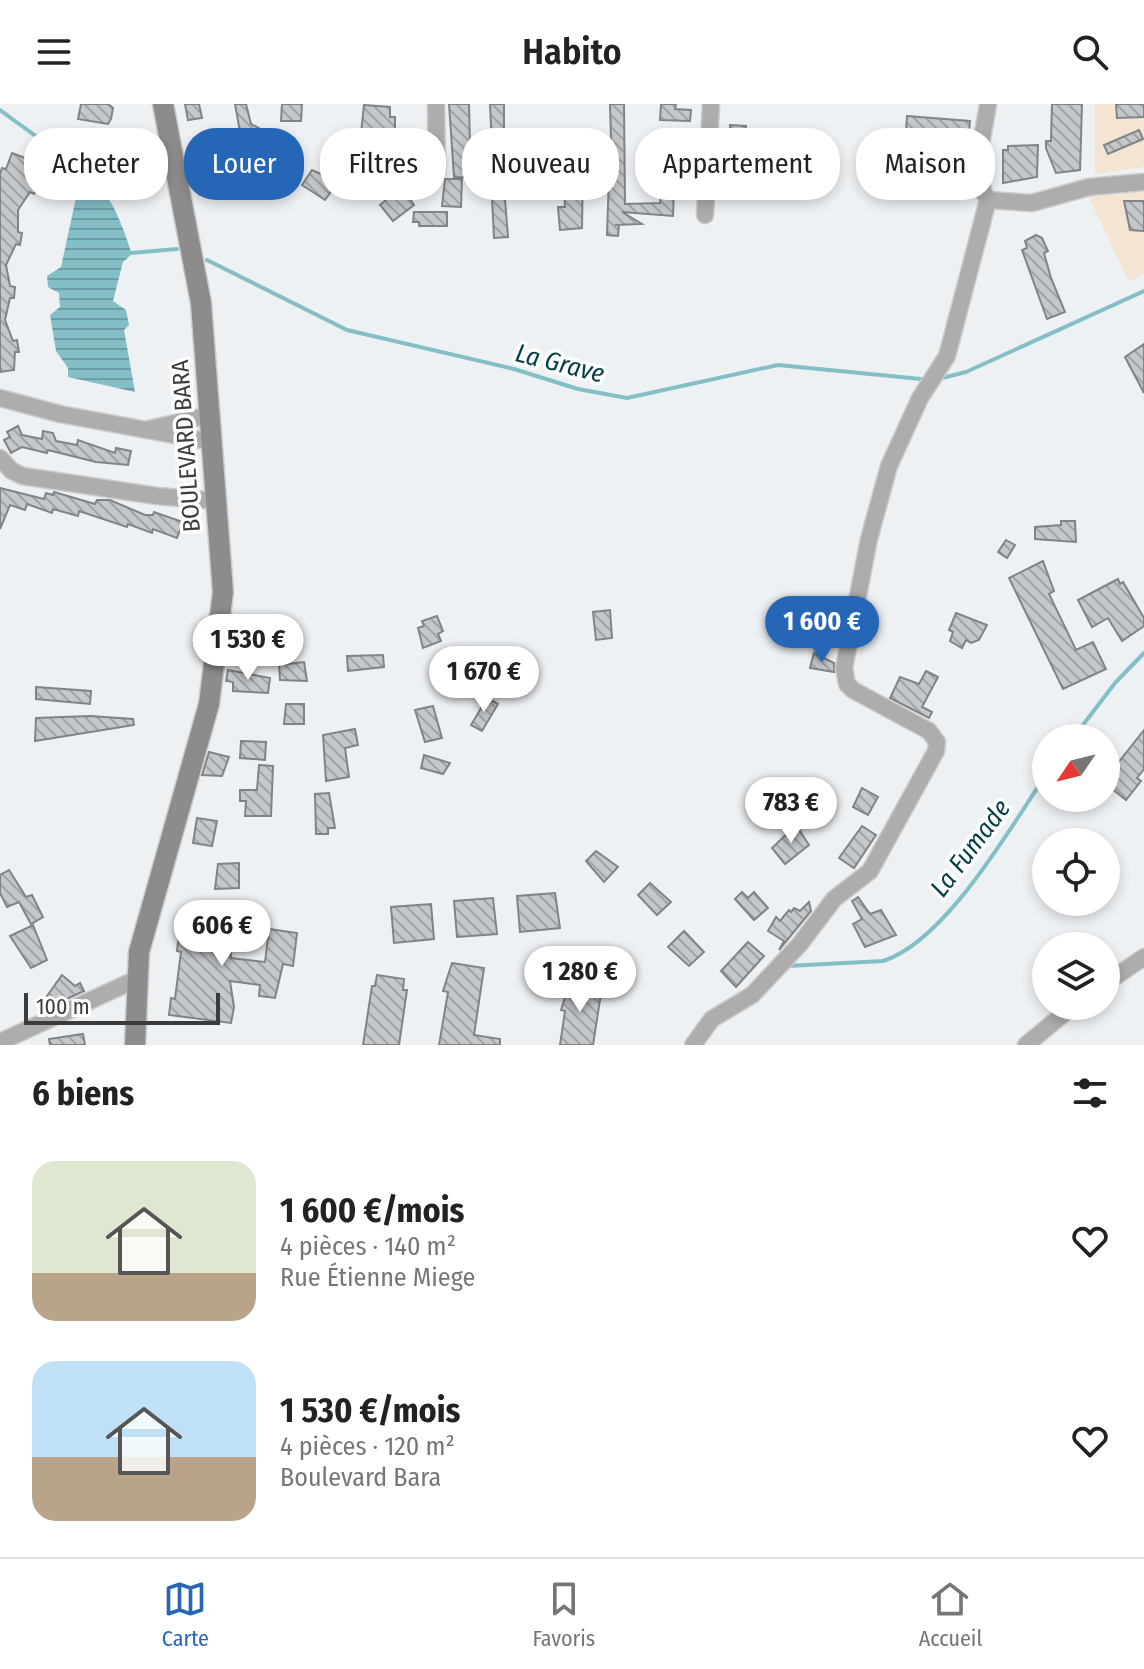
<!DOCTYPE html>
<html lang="fr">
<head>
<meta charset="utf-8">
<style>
	:root { --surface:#fff; --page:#f2f2f2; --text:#222; --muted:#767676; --line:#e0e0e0; --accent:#2566b7 }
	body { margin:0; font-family:"Fira Sans Condensed",sans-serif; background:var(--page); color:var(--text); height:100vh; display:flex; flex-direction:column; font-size:30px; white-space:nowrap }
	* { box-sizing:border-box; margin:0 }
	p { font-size:26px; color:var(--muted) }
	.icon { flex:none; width:44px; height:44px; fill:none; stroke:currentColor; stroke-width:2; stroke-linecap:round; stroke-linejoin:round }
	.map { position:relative; height:941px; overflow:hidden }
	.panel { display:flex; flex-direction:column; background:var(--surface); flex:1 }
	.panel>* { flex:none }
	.hud { position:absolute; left:24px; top:24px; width:1096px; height:72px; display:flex; gap:16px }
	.needle { width:52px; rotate:235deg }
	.buttons { position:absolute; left:1032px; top:620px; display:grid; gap:16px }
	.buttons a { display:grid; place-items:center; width:88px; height:88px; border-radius:50%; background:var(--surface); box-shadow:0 4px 12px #0003; font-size:40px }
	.scale { position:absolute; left:24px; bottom:20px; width:196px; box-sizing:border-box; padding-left:8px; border:4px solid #393b3c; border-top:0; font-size:22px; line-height:28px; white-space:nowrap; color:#393b3c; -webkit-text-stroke:6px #fefeff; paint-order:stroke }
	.price { position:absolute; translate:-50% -68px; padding:0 18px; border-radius:28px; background:#fff; color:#222; font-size:26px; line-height:52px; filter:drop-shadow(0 2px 4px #0008) }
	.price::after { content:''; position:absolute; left:50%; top:48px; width:24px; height:18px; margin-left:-12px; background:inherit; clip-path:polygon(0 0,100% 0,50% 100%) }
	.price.selected { background:var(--accent); color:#fff }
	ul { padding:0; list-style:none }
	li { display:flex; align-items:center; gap:24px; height:200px; padding:0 32px }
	li span { display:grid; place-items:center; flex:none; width:224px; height:160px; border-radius:24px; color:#555 }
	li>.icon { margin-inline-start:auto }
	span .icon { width:96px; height:96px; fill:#fffc; stroke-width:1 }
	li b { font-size:34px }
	h2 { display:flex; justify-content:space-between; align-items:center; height:96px; padding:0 32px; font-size:34px }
	.tag { padding:0 28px; border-radius:32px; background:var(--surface); box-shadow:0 4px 12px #0003; font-size:28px; line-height:72px }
	.tag.selected { background:var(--accent); color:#fff }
	header { display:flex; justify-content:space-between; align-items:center; height:104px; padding:0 32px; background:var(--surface); font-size:36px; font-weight:600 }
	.dock { display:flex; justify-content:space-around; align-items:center; height:112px; border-top:2px solid var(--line); background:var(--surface); font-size:22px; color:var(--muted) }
	.dock a { display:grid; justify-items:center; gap:4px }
	.dock .selected { color:var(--accent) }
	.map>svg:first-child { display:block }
	.commercial { fill:#f3e5d1 }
	.water { fill:url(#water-rules) }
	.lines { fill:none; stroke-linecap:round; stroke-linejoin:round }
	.stream { stroke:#84bec6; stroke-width:4 }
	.building { fill:url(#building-back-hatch); stroke:#818487; stroke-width:2 }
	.street-casing { stroke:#cacdcf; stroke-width:19 }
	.secondary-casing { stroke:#cacdcf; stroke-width:23 }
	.street { stroke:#aeadab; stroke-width:16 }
	.secondary { stroke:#8d8c8a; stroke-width:20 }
	.labels { text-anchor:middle; stroke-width:7; stroke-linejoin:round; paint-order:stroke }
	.street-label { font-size:24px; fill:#393b3c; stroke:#fefeff }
	.water-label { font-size:26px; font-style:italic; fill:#053e44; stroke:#fefeff }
</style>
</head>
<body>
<header><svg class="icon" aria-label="menu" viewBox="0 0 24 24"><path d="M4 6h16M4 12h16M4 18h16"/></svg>Habito<svg class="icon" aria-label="search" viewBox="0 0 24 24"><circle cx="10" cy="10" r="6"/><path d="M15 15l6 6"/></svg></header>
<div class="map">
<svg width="1144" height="941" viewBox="0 0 1144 941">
	<defs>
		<pattern id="water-rules" width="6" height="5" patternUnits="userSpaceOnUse" patternTransform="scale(2)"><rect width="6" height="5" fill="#84bec6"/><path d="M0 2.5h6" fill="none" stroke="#6d9ca2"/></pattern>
		<pattern id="building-back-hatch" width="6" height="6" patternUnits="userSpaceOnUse" patternTransform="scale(2)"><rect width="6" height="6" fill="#c5c8cb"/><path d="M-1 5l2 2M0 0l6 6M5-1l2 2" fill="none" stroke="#a1a4a6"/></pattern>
	</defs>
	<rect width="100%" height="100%" fill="#eef1f4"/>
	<g class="commercial">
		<path d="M1095,0H1144V63L1095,70Z"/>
		<path d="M1144,87V169L1129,178L1088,92Z"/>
	</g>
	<path class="water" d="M66,49C108,88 114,96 132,150L123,158L113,197L126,206L129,221L124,226L135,288L68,273V264L56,247L50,211L60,203L59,189L48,183L47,172L61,163L79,80L57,51Z"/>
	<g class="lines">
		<g class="stream">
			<path d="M0,6L66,54"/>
			<path d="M131,149L177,145"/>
			<path d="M207,156L347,226L514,265L578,285L627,294L778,261L921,275"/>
			<path d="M942,274L966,268L1144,187"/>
			<path d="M1073,634L1115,579L1144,549"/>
			<path d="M787,862L883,857C946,837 1009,725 1046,671"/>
		</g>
	</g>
	<g class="building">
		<path d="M81,0H108L113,4L111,15L108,20L78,15Z"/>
		<path d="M185,0H199L202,14L188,16Z"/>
		<path d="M235,0H246L251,20L259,24L264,44L276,56L287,44L299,56L277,78L266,76L268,65L242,39Z"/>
		<path d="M282,0H302L301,17H281Z"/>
		<path d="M449,0H469L470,41L492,42L490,0H504V57L506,67H512L513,82L504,83L508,133L494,134L491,74L454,73Z"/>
		<path d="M610,0H624L625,100L660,99L664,42L674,43L673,66L678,67L677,73L680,74V85H674L673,112L622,108L642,120L615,121H619L618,132L607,131L609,72H612Z"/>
		<path d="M661,0H676L675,5L691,6L690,17L660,16Z"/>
		<path d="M1052,0H1082L1080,66L1056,69L1046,44V37H1051Z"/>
		<path d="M1116,0H1144V13L1117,14Z"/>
		<path d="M364,1L390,3V13H395V58H389V67L357,66Z"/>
		<path d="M907,12L970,17L967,50L927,51V46L905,42Z"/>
		<path d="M730,21L746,22L744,85L739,84V90L718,88V75L730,76Z"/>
		<path d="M1139,26L1143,35L1108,50L1104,41Z"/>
		<path d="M209,32L219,53L201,56L199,46Z"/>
		<path d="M1038,41L1037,73L1003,79V46H1008V42Z"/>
		<path d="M12,49L38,59L35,77L39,79L34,90L30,88L18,106V128L22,129L20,141L16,140L6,161L10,182L15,183L14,194H10L5,216L13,237L17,236L19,248H15L14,266L0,268V70L2,64L6,65Z"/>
		<path d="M552,53L563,58L583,56L582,124L560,126L558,103H565L563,73H553Z"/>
		<path d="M312,66L338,78L325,96L302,81Z"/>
		<path d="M445,75H462L461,103L442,102Z"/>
		<path d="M402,83L414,101L393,117L380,101Z"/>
		<path d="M1124,97H1144V127L1130,126Z"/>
		<path d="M414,108H447V122H419V118H413Z"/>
		<path d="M1036,131L1042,134L1048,147L1044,149L1051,174L1065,208L1047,215L1022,146L1027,144L1025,137Z"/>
		<path d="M1144,240V289L1125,253Z"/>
		<path d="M18,322L22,331L42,335L43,327L53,329L56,337L77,341L78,336L115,349L116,344L131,347L128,361L96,358L48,346L47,349L22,343L11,349L4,336L10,333L7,328Z"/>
		<path d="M0,384L44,395L46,389L53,391L54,388L95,400L97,396H110L145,411H153L154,408L183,418L177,434L153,425L152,429L128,420L127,423L79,407L78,412L53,405L52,409L27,400L25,406L10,401L0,425Z"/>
		<path d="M1061,417H1075L1076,438L1035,435V423L1061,421Z"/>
		<path d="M1006,436L1015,441L1007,454L998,448Z"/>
		<path d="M1043,457L1054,487L1049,490L1076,546L1093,538L1106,565L1063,585L1009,474Z"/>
		<path d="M1118,475L1120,480L1123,478L1144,514V522L1122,537L1108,514L1092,523L1078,496Z"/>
		<path d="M610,506L612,534L596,536L593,508Z"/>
		<path d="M956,509L987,521L979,536L971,539L966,536L962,544L950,537L953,528L949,526Z"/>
		<path d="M437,512L443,527L438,530L441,537L423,544L418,524L424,522L422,517Z"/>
		<path d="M814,549L834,559V568L810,564Z"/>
		<path d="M383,551L384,563L348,567L347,552Z"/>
		<path d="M304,558L307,577L280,576L279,561Z"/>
		<path d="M451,565L477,566V582L449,584Z"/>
		<path d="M228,566L270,574L268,589L233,587V578L226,577Z"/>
		<path d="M926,567L938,573L922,603L932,608L929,614L890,594L900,573L919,580Z"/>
		<path d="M36,583L91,587L90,600L36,595Z"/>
		<path d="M487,594L498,600L482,627L471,621Z"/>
		<path d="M286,600H304V620H284Z"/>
		<path d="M433,602L442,634L425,638L415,606Z"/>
		<path d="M90,612L133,615L134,621L35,637L36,614Z"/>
		<path d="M355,625L358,641L345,644L349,673L326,677L323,631Z"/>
		<path d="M1144,626V665L1137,674L1141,677L1126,696L1106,680V674Z"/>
		<path d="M241,637L266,638L265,656L240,654Z"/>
		<path d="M209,648L229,653L222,672L202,671Z"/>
		<path d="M424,651L450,659L443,670L421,664Z"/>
		<path d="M259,661L273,662L271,712H245L246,697H240V686H257Z"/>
		<path d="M862,684L878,693L868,711L853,703Z"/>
		<path d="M329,689L335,724H328V730H316L315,690Z"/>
		<path d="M197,714L217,717L212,742L193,739Z"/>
		<path d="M796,721L809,741L785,760L772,744Z"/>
		<path d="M862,722L876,731L854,764L839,754Z"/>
		<path d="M596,747L618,763L604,778L586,757Z"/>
		<path d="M239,759V784L215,785L218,760Z"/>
		<path d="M9,766L26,793L32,791L43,813L31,820L19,798L7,803L0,789V771Z"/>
		<path d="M650,779L671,798L657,811L638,791Z"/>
		<path d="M742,788L748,794L754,788L768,804L754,816L735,795Z"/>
		<path d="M555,789L560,824L520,828L517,792Z"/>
		<path d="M858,793L870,810L881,806L896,831L865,843L853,820L862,815L852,797Z"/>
		<path d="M493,794L497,830L457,833L454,797Z"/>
		<path d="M809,798L811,807L779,846L784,837L768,827L776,813L780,817L789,806L791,808L794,804L800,807Z"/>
		<path d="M431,800L434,835L394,839L391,803Z"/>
		<path d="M182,806L221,811V820H230L231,854L265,858L269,825L297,829L293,862L283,860L275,894L259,892L260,881L230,877L234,903L231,919L169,911L171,894L175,895L181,848L177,847Z"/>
		<path d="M33,821L47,856L31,864L10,832Z"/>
		<path d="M684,827L704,848L689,862L668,843Z"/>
		<path d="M748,838L764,852L736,883L721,867Z"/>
		<path d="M616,848L623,856L614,863L607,855Z"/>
		<path d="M452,859L484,864L474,931L500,935V941H439L448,888L443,887Z"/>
		<path d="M62,871L75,882L80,879L84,887L45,905L42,899L49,896L47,892Z"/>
		<path d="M377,871L404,875L403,886H407L399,941H363L372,882H375Z"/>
		<path d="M570,878L602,883L593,941H560L565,907L561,906Z"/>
		<path d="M83,930L85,941H50L49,935Z"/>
	</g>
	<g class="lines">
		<g class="street-casing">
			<g id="street">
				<path d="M436,0L437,68"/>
				<path d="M988,96L1032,99L1089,83L1144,78"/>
				<path d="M705,111L711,0"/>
				<path d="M0,294L60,310L212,338"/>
				<path d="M149,325L210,311"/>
				<path d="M0,354L12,367L23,372L157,392L217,397"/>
				<path d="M1106,879L1144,853"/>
				<path d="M0,938L137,875"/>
				<path d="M693,941L712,915L752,891L800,840L834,795L870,767L936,647L937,638L929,627L853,586L847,580L844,564L869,435L889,362L920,294L947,252L988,96C970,68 984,31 988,0"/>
				<path d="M1026,941L1073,902"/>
			</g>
		</g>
		<g class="secondary-casing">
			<path id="secondary" d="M135,941L139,848L209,600L223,488L201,199L163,0"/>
		</g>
		<use href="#street" class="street"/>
		<use href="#secondary" class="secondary"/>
	</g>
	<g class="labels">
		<g class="street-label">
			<text transform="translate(186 342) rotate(-94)" y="8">BOULEVARD BARA</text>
		</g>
		<g class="water-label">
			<text transform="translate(560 259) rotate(14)" y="9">La Grave</text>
			<text transform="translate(970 744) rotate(-53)" y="9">La Fumade</text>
		</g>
	</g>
</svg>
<div class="buttons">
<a><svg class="needle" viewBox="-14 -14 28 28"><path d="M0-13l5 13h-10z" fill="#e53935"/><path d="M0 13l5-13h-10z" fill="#767676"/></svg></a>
<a><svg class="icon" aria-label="locate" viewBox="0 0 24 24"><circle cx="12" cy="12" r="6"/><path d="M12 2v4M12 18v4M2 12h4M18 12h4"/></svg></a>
<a><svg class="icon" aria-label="layers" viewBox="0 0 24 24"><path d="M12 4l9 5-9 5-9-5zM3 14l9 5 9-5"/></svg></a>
</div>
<div class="scale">100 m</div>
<b class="price selected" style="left:822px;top:560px">1 600 €</b>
<b class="price" style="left:248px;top:578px">1 530 €</b>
<b class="price" style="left:484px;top:610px">1 670 €</b>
<b class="price" style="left:791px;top:741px">783 €</b>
<b class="price" style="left:222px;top:864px">606 €</b>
<b class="price" style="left:580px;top:910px">1 280 €</b>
<div class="hud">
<a class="tag">Acheter</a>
<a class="tag selected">Louer</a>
<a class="tag">Filtres</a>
<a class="tag">Nouveau</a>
<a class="tag">Appartement</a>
<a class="tag">Maison</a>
</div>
</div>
<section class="panel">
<h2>6 biens<svg class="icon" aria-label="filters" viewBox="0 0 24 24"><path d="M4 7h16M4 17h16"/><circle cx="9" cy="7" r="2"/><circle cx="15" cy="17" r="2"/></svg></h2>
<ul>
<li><span style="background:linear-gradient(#dfe7d0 70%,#b9a48a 0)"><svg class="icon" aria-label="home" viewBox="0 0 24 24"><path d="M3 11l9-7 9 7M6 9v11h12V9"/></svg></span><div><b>1 600 €/mois</b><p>4 pièces · 140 m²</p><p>Rue Étienne Miege</p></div><svg class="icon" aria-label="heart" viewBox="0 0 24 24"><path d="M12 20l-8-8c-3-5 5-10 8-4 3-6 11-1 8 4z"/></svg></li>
<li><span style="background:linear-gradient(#bfe0f5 60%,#b9a48a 0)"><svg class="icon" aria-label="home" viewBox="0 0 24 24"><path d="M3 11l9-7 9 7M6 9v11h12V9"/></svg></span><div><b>1 530 €/mois</b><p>4 pièces · 120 m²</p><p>Boulevard Bara</p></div><svg class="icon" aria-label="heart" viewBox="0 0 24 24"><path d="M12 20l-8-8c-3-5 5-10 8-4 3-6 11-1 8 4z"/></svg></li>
</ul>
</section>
<nav class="dock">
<a class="selected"><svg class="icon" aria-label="map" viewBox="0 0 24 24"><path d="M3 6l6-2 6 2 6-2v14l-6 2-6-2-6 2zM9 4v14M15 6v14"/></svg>Carte</a>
<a><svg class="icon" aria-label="saved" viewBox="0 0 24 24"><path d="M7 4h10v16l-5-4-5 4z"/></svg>Favoris</a>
<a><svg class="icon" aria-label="home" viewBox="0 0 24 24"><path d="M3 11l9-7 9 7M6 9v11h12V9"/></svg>Accueil</a>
</nav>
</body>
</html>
